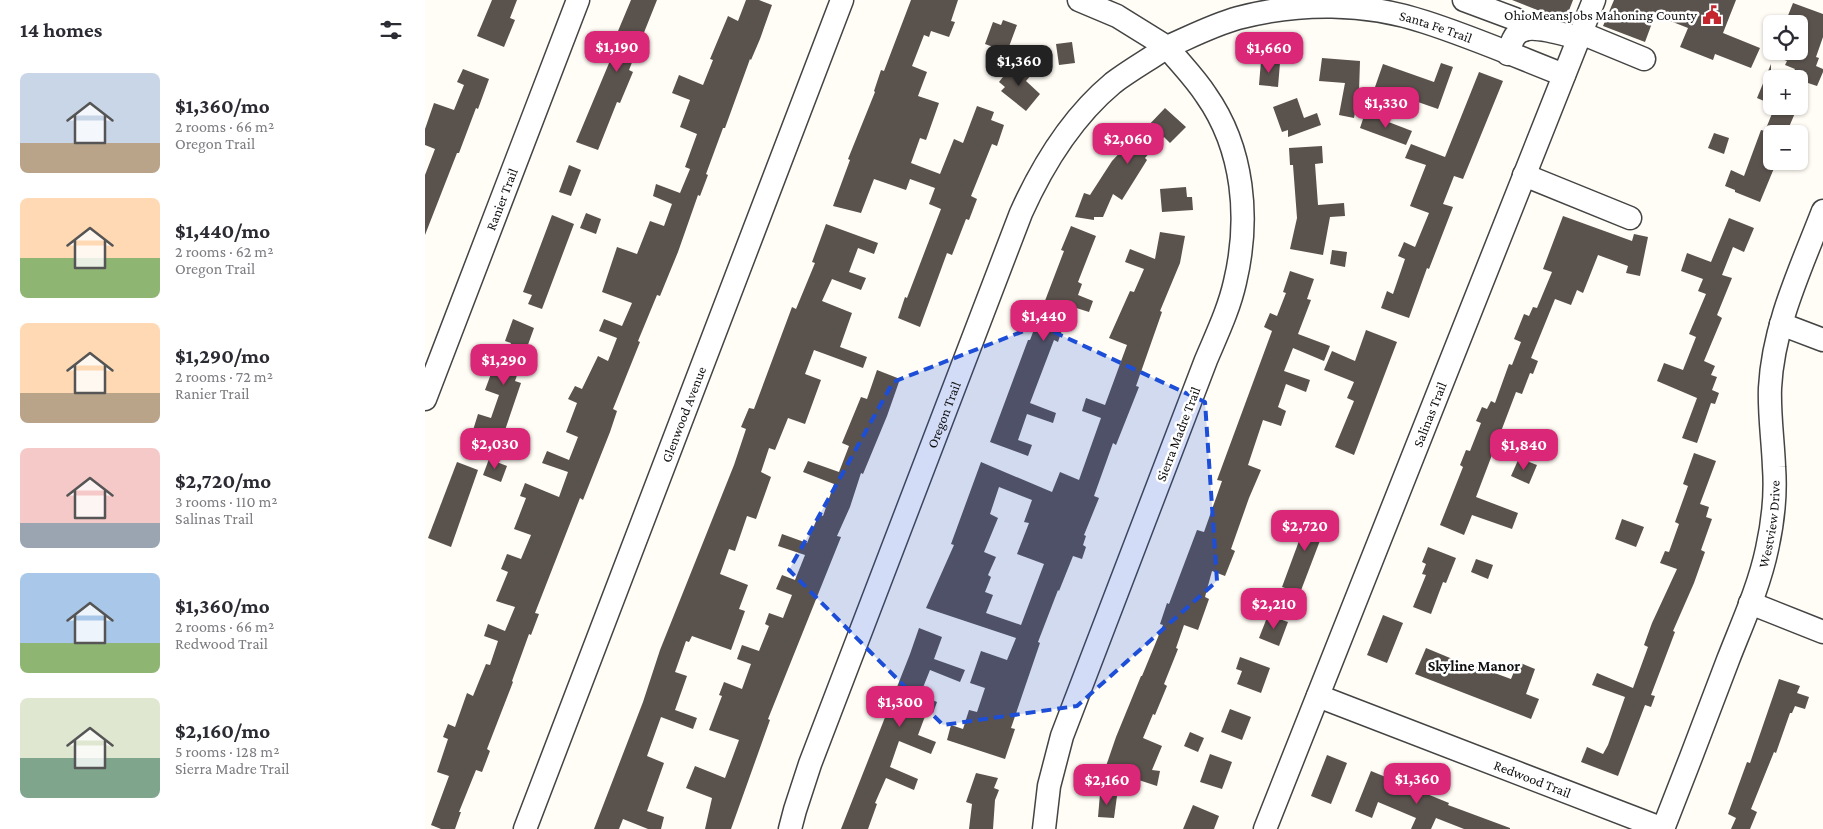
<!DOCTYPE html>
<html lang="en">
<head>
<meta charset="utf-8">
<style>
	:root { --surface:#fff; --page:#f7f7f7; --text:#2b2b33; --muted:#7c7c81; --accent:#db2777 }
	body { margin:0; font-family:"Crimson Pro",serif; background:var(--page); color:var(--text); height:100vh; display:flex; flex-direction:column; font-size:19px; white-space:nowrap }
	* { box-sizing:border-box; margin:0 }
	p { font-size:16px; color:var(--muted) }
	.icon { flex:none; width:28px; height:28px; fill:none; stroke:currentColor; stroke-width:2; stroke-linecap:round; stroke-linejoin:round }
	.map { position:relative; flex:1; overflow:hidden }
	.drawer { display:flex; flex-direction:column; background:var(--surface); width:425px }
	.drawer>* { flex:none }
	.controls { position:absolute; left:1338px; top:15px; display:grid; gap:10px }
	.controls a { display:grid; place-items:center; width:45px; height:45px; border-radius:8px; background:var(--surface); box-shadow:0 1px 4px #0004; font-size:25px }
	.price { position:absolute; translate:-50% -42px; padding:0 11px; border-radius:10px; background:var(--accent); color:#fff; font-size:16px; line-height:32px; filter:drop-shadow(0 1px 2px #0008) }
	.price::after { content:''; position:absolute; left:50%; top:30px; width:15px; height:11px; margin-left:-8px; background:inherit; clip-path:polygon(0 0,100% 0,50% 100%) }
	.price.current { background:#222; color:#fff }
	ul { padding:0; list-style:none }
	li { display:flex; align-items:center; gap:15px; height:125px; padding:0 20px }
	li span { display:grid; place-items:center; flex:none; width:140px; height:100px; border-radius:8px; color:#555 }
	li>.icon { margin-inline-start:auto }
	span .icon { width:60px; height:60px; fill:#fffc; stroke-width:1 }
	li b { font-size:21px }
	h2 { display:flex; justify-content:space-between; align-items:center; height:60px; padding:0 20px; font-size:21px }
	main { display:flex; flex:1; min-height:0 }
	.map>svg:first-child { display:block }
	.building { fill:#5a524d; fill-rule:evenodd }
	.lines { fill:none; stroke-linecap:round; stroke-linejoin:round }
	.minor-casing { stroke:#444; stroke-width:25 }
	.minor { stroke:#fff; stroke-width:22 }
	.marked { fill:#1d4ed8; fill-opacity:0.2; stroke:#1d4ed8; stroke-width:4; stroke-dasharray:10 6; stroke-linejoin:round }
	.labels { text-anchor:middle; stroke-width:5; stroke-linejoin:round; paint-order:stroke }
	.poi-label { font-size:14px; fill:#111; stroke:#fff; text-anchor:end }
	.street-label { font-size:14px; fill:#111; stroke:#fff }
	.neighbourhood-label { font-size:15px; font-weight:bold; fill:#111; stroke:#fff }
</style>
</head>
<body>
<main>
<section class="drawer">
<h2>14 homes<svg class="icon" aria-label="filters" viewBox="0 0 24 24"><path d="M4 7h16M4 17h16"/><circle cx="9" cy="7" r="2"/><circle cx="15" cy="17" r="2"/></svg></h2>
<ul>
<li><span style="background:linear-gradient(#c9d6e8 70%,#b9a48a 0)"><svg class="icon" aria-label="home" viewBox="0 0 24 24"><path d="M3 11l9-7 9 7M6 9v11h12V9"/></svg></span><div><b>$1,360/mo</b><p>2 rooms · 66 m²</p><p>Oregon Trail</p></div></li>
<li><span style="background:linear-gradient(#ffd9b3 60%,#8fb573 0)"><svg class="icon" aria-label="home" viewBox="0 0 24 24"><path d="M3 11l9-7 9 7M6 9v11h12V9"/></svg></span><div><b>$1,440/mo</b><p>2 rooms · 62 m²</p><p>Oregon Trail</p></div></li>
<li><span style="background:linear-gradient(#ffd9b3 70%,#b9a48a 0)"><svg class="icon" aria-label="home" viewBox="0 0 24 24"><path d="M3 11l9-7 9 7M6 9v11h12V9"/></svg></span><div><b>$1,290/mo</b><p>2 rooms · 72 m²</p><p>Ranier Trail</p></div></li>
<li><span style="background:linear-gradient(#f6c9c9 75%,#9aa5b1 0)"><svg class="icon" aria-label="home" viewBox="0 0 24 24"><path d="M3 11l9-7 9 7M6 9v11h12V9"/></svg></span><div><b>$2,720/mo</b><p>3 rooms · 110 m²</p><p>Salinas Trail</p></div></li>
<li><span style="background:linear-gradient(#a9c7e8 70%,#8fb573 0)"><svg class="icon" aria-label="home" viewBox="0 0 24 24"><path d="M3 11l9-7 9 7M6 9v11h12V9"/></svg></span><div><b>$1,360/mo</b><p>2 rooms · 66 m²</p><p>Redwood Trail</p></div></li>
<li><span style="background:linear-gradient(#dfe7d0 60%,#7fa58c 0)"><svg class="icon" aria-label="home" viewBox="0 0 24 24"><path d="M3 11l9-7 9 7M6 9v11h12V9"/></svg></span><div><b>$2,160/mo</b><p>5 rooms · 128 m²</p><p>Sierra Madre Trail</p></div></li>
</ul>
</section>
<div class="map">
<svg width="1398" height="829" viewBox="0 0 1398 829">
	<rect width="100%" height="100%" fill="#fffdf5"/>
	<g class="building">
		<path d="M67,0H92L85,18L90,20L79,47L52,36Z"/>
		<path d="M206,0H232L204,70L208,72L195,103L192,102L173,150L151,142L192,44L188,43Z"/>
		<path d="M321,0H334L347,5L335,39L326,60L325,59L300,128H298L281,174L283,175L275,196L273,195L253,252L235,296L232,295L213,341L215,342L188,409L192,411L185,432L158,500L155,498L110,613L114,614L106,635L104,634L87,681L88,682L62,749L65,751L57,772L51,770L34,812H36L30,829H16L6,825L24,776L12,772L23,739L18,737L23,724L30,727L42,693L48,696L61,664L65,665L73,641L59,636L63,624L80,631L90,607L71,601L83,572L76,569L82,554L96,559L106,535L89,529L101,498L95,496L100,483L134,497L143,472L117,463L122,451L144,460L153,437L141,432L152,403L143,399L150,386L157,389L173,356L183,361L192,338L174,331L179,319L197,326L207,303L177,292L192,247L212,254L225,221L239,226L247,204L228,196L231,184L255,193L265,169L260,167L272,134L255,127L265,100L247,93L254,75L278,85L288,60L285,59L303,16L313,21Z"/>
		<path d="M486,0H533L526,21L530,22L524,37L506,31L504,37L499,35L487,66L502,72L493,96L514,103L501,140L495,138L486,163L515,174L529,139L538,143L552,106L569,112L566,120L579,125L572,146L567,144L546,196L552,199L544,220L541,219L527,255L522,253L495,327L473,318L480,297L482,298L516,209L504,204L510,188L485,179L481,190L449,179L436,213L408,206L425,160L423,159L450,92L449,91L456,70L459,71Z"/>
		<path d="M1087,0H1148L1140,21Z"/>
		<path d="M1189,0H1311L1298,33L1335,48L1326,68L1290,54L1288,60L1255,47L1263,28L1230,15L1220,42L1178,26Z"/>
		<path d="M1368,3L1398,14V37L1391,57L1394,58L1391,66L1398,69V72L1392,86L1383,83L1374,104V79L1366,76L1370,69L1360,65L1362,61L1338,52L1374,51V22L1362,18Z"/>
		<path d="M578,20L592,25L582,52L560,44L568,22L576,25Z"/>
		<path d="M647,42L650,63L634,65L631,44Z"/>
		<path d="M897,58L935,61L934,92L929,118L914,115L920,83L894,81Z"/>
		<path d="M836,61L855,63L853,87L834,85Z"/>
		<path d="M589,63L606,75L601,81L615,94L601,111L576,91L580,87L574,82Z"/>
		<path d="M1016,63L1028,67L1013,109L950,87L958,64L1009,82Z"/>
		<path d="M1346,64V104L1332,98Z"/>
		<path d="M38,69L64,79L53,109L51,108L34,153H32L0,235V175L10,149L0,145V129L9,103L29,110L39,85L32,82Z"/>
		<path d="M1054,72L1078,81L1038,179L1029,176L1018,204L1028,207L1004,269L1002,268L984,318L956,308L962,291L968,294L980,259L973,256L979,242L990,247L1004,213L985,206L1001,165L980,158L986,144L1020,157Z"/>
		<path d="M872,98L879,118L892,113L896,125L863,137V130L857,132L848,107Z"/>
		<path d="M1350,106H1373L1361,134H1346V161H1352L1335,202L1310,192V190L1300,186L1306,170L1319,176L1336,130L1340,131Z"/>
		<path d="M740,108L761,127L745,143L739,137L720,158L722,160L697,200L688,194L678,217H669V220L650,217L659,193L665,195L687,161L718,128L720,129Z"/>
		<path d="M940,113L987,131L981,145L935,128Z"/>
		<path d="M1289,133L1304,138L1299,154L1283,148Z"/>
		<path d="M897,146L898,163L890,164L893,205L919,203L920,216L905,217L898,255L865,249L872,218L868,165H865L864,148Z"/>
		<path d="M144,165L156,170L146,196L134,192Z"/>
		<path d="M761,187L762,197H767L768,210L737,212L735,189Z"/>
		<path d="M161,213L176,219L171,234L155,228Z"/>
		<path d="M127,215L149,224L117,309L103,304L107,295L98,292Z"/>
		<path d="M1138,216L1207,241L1209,234L1223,237L1215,276L1201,273L1203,266L1173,255L1158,293L1152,290L1146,305L1130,299L1106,358L1113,361L1108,374L1105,373L1097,394L1091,392L1051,497L1093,513L1087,529L1047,515L1039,535L1015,525L1038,467L1035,465L1041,450L1045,451L1056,423L1051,421L1057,407L1062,409L1066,401L1070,403L1084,364L1087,365L1096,342L1089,339L1099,314L1104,316L1108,307L1112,308L1127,272L1118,269Z"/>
		<path d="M1304,218L1329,228L1319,252L1308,247L1297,275L1307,278L1292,315L1297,318L1279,361L1290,366L1286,375L1292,377L1287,390L1294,393L1290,404L1286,403L1272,443L1257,438L1272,398L1232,381L1239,363L1258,370L1271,337L1264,334L1281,294L1273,291L1278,279L1256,271L1262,253L1286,262Z"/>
		<path d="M401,224L453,243L449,254L433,248L424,272L441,278L436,290L407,279L397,301L427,313L415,347L442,357L438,368L389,350L380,374L396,380L380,424L363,418L350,450L344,448L336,472L346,477L331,519L322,516L310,551L304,549L295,574L323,585L314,609L320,611L306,650L267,636L264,642L261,641L250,672L262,676L250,710L272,718L268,729L236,717L222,756L239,763L222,811L239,817L236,829H223L198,819L194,829H169L218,702L235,650L309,465L321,429L316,427L324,408L329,409L367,307L371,309L390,263L387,262Z"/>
		<path d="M646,226L671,236L653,282L657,284L653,295L668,301L664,312L645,306L633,342L629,340L605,403L631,413L628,423L602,414L593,440L607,445L603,456L565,442L603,340H605L639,251L636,250Z"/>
		<path d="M735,232L760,236L755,263L735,311L737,312L711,386L714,387L691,445L688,443L669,496L674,498L659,535L661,536L658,545L661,547L657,559L648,556L634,591L633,590L613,642L615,643L586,728L590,729L580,759L522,740L526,725L538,729L544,710L552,712L560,688L545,683L556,651L582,660L591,638L501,608L529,545L526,544L556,462L627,492L635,472L654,480L676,418L657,411L661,398L680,405L702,345L684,338L705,291L709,292L719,269L700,262L705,249L730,259ZM574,487L607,500L599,522L604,523L592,554L619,564L596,625L561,613L568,595L560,592L566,577L563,575L571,557L559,552L573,518L565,514Z"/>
		<path d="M907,250L922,252L920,267L905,264Z"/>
		<path d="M865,271L889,279L882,299L886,300L873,334L905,346L899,361L868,348L859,371L885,380L881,392L861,384L853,407L861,411L856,426L838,420L823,465L836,470L824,498L806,549L810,551L800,576L787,571L780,597L784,599L773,630L759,625L751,648L753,649L739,684L742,686L730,715L728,714L718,738L737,746L727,770L735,771L732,786L680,769L691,737L716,676H717L738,625L735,624L742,603L744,604L772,530L779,532L797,481L792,480L847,331L839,327L845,313L852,316L861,293L858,292Z"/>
		<path d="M88,319L109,328L90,381L96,383L78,436L72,433L67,448L45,440L53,414L66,418L74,395L60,390L70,363L77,366L86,343L80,341Z"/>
		<path d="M941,330L972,342L929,455L910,447L929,401L922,398L929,382L899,370L907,351L930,361Z"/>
		<path d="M452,370L475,379L462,416L438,474L436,473L425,507L412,536L416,537L343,719L345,720L306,829H280L287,798L261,788L270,766L300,778L314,740L284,730L297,696L294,695L299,682L317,689L326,664L312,659L317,645L334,651L344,626L340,624L344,613L358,618L367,595L351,589L357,575L370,580L380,555L353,546L357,534L382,543L394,514L398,516L409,484L378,472L383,461L414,472L424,446L417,443L436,397L442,399Z"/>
		<path d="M1269,453L1291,461L1275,504L1284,507L1281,517L1287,519L1276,550L1280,552L1269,583L1248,631L1250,632L1226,695L1230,696L1226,707L1220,705L1193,776L1156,762L1162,747L1178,754L1183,745L1200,697L1167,685L1172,673L1208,688L1223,647L1219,645L1227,623L1252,569L1235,563L1240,551L1244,552L1254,524L1250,522L1263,486L1258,484Z"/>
		<path d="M1094,458L1112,465L1104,484L1086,476Z"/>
		<path d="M64,459L82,466L76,482L58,475Z"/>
		<path d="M32,462L53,470L26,547L3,538Z"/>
		<path d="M879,515L906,525L900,540L896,538L875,593L857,587L874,541L870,540Z"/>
		<path d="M1197,519L1219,527L1211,547L1190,539Z"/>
		<path d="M1003,547L1031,558L1021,583L1018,582L1006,614L988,607L1001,575L997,574L1001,564L997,562Z"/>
		<path d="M1051,559L1068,565L1063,579L1046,572Z"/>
		<path d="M843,615L863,622L854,646L834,638Z"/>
		<path d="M958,615L978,623L962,663L942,655Z"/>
		<path d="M494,628L517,637L509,659L540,670L535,682L505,670L495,695L512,702L508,713L502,711L493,735L511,742L506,754L474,741L465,767L493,779L489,790L461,778L450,803L452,804L443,829H416L485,654Z"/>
		<path d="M1001,648L1042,665V663L1086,679L1093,662L1110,669L1101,694L1114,699L1106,719L990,674Z"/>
		<path d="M815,657L845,668L836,693L812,684L817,671L811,669Z"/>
		<path d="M1354,679L1375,686L1372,693L1384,697L1380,709L1370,706L1367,713H1365L1351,753L1349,752L1326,809L1332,812L1325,829H1306L1311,818L1303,814L1322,762L1325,763Z"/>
		<path d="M805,709L826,717L817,740L796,732Z"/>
		<path d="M765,732L779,738L773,752L759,746Z"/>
		<path d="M785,754L807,762L797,789L775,782Z"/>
		<path d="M902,755L922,763L906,804L886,796Z"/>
		<path d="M946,771L1024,803L1023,805L1085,828V829H1039L1011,818L1006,829H986L991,818L953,802L947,818L930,811Z"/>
		<path d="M551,773L573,778L569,788L574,790L570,800L568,829H544L547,804L541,802Z"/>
		<path d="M675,794L692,796L689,818L673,817Z"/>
		<path d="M768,805L794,816L789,829H758Z"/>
	</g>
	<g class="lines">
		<g class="minor-casing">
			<g id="minor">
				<path id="s1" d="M654,0L692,16L742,47C765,37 788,25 813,18C874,2 940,2 1000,22C1047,37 1093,57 1139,75"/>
				<path d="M1039,0L1090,19L1099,30"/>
				<path d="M1156,33L1219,59"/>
				<path d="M1083,54C1085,48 1087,39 1091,35C1102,21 1139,35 1154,38"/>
				<path d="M1099,175L1205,218"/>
				<path d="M1356,324L1398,340"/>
				<path id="s2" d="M0,399L153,0"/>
				<path d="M1325,603L1398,632"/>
				<path id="s3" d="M893,696L1238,829"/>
				<path id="s4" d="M100,829L417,0"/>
				<path id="s5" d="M365,829L370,810L385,764L596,213C618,164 646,118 688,83C705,70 725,59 742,47C755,63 770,78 781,95C819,149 825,219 810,282C804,309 792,334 781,360L637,736L624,786L619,829"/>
				<path id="s6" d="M840,829L1169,0"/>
				<path id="s7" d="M1238,829C1260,773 1282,716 1303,660C1317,624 1334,587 1342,549C1348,522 1351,494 1349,467C1348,440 1344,414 1345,388C1348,326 1376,268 1398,211"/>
			</g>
		</g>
		<use href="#minor" class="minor"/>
	</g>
	<path class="marked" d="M614,325L780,402L792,581L652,706L518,725L364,570L468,382Z"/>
	<defs>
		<g id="civic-bare" transform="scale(1.5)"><path d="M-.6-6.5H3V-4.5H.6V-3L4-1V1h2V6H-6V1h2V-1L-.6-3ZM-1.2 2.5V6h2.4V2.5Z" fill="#c4262e" stroke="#fff" stroke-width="2.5" paint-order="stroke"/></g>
	</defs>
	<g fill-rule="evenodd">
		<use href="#civic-bare" x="1287" y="15"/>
	</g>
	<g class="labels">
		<g class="poi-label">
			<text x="1272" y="20">OhioMeansJobs Mahoning County</text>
		</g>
		<g class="street-label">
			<text dy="5" stroke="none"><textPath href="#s1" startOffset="378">Santa Fe Trail</textPath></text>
			<text dy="5" stroke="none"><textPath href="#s2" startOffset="214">Ranier Trail</textPath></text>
			<text dy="5" stroke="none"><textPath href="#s4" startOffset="444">Glenwood Avenue</textPath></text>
			<text dy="5" stroke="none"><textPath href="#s6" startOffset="446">Salinas Trail</textPath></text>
			<text dy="5" stroke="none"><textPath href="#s5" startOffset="442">Oregon Trail</textPath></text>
			<text transform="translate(753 434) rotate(-69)" y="5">Sierra Madre Trail</text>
			<text dy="5" stroke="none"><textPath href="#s7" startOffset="324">Westview Drive</textPath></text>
			<text dy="5" stroke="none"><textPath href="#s3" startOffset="230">Redwood Trail</textPath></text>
		</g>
		<g class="neighbourhood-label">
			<text x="1049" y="671">Skyline Manor</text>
		</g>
	</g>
</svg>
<div class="controls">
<a><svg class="icon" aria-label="locate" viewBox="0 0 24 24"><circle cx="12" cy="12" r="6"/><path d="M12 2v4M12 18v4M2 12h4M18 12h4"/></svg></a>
<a>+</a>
<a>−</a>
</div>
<b class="price" style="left:192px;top:73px">$1,190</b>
<b class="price" style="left:844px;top:74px">$1,660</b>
<b class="price current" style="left:594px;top:87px">$1,360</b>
<b class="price" style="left:961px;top:129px">$1,330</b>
<b class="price" style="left:703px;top:165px">$2,060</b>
<b class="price" style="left:619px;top:342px">$1,440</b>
<b class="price" style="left:79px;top:386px">$1,290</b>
<b class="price" style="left:70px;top:470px">$2,030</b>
<b class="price" style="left:1099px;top:471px">$1,840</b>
<b class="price" style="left:880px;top:552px">$2,720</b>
<b class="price" style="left:849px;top:630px">$2,210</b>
<b class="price" style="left:475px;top:728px">$1,300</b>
<b class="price" style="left:992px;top:805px">$1,360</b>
<b class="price" style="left:682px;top:806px">$2,160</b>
</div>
</main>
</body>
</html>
